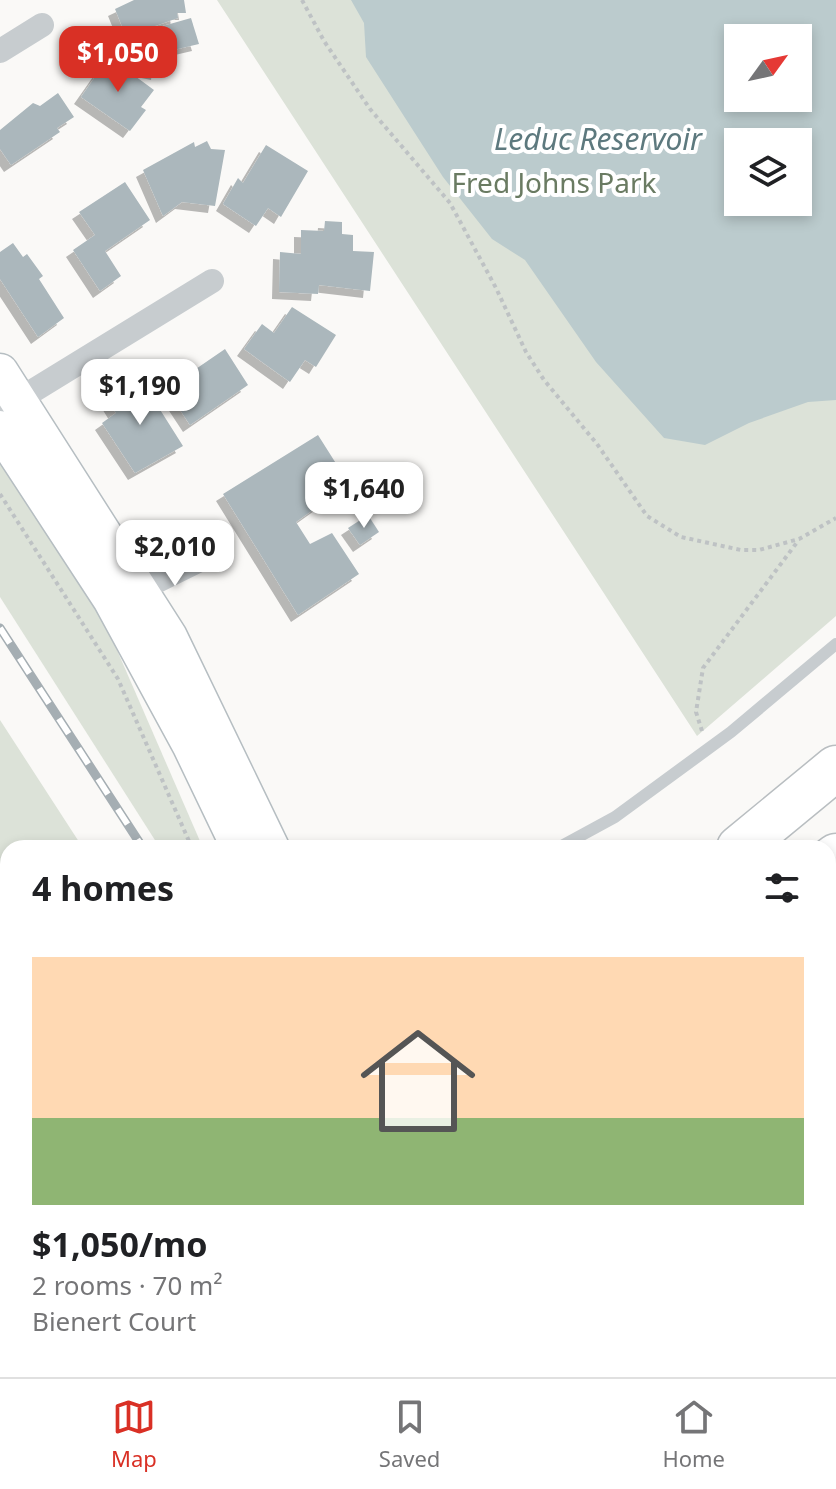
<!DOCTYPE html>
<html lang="en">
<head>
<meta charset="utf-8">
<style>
	:root { --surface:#fff; --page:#f2f2f2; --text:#202124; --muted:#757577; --line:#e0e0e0; --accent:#d93025 }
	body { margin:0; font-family:"Noto Sans",sans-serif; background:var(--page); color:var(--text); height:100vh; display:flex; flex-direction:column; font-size:30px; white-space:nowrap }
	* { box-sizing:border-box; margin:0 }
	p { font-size:26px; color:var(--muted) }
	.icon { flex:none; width:44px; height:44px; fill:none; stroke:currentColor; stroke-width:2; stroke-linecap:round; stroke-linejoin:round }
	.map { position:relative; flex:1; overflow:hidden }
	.side { position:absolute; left:0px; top:840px; width:836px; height:538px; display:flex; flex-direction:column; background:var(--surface); border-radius:24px 24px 0 0; box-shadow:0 4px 12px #0003 }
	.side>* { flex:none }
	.needle { width:52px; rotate:57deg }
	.controls { position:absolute; left:724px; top:24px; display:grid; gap:16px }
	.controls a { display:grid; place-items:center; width:88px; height:88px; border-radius:0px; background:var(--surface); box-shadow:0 4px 12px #0003; font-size:40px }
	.price { position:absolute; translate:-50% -68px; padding:0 18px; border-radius:16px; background:#fff; color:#222; font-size:26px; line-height:52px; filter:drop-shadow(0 2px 4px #0008) }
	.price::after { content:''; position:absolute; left:50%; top:48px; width:24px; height:18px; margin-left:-12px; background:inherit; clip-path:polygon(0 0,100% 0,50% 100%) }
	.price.current { background:var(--accent); color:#fff }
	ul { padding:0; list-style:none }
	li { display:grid; align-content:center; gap:16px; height:424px; padding:0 32px }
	li span { display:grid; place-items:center; height:248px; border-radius:0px; color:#555 }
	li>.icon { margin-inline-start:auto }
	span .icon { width:144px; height:144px; fill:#fffc; stroke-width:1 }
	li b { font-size:34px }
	h2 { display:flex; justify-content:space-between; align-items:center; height:96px; padding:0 32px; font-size:34px }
	.dock { display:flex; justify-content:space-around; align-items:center; height:112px; border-top:2px solid var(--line); background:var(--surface); font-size:22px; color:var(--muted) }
	.dock a { display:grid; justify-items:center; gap:4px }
	.dock .current { color:var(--accent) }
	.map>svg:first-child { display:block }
	.green { fill:#dce2d8; fill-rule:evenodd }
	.water { fill:#bbcbcd; fill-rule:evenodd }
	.building { fill:#abb7bc; filter:url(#shadow) }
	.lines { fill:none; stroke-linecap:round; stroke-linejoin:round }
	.secondary-casing { stroke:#b6bec2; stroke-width:39 }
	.motorway-casing { stroke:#b9bec1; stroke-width:47 }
	.path { stroke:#bec2c4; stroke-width:4; stroke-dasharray:4 4; stroke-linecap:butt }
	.service { stroke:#c7cccf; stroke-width:12 }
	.minor { stroke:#c7cccf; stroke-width:24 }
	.tertiary { stroke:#c7cccf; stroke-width:32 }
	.secondary { stroke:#fff; stroke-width:36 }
	.motorway { stroke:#fff; stroke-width:44 }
	.rail-casing { stroke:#a5aeb3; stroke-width:9 }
	.rail { stroke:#fff; stroke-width:6; stroke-dasharray:18; stroke-linecap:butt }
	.labels { text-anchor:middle; stroke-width:8; stroke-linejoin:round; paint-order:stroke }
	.park-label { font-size:28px; fill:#6a7b62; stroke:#fff }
	.water-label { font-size:30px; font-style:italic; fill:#5d797e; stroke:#fff }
</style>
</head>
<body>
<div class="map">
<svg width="836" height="1377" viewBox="0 0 836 1377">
	<defs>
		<filter id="shadow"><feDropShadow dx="-7" dy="7" stdDeviation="0" flood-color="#0004"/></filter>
	</defs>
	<rect width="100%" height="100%" fill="#faf9f7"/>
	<g class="green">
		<path d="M217,0H836V616L697,736ZM738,38H798V98H738ZM738,142H798V202H738Z"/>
		<path d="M0,458L97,604L203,848H160L0,597Z"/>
		<path d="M0,720L83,848H8V1225L0,1229Z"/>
	</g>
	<path class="water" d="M351,0H836V400L808,402L749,423L705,445L664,438L596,362L525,260L492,239L443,177L366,57L364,23ZM738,38H798V98H738ZM738,142H798V202H738Z"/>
	<g class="building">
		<path d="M134,0H184L186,13H177L178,18L126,36L115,9Z"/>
		<path d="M191,18L199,44L169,51L163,26Z"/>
		<path d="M136,51L160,55L158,73L134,68Z"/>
		<path d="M109,57L154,90L141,107L146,110L130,131L81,97Z"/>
		<path d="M58,93L74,117L57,128L60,132L11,165L0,149V130L33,103L40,106Z"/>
		<path d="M207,141L211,149L225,150L215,206L182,202L163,216L143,170L194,142L195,147Z"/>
		<path d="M266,145L308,171L281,217L268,208L256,226L223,204L238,178L243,183Z"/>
		<path d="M125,182L150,220L105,251L121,276L100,291L73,250L95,235L79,212Z"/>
		<path d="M325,221L342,222V234L353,235V251L374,252L370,291L319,285L318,294L279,292L280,252L301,254V230L324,231Z"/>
		<path d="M13,243L23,257L27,254L43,276L39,279L64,318L38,337L0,279V252Z"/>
		<path d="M292,307L336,335L316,367L305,360L290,382L244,349L262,324L274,333Z"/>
		<path d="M225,349L248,385L190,425L159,378L182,362L190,373Z"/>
		<path d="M140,378L183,446L135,473L102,423L116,413L108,400Z"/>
		<path d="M318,435L349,484L296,522L310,544L332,533L359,574L298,615L223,494Z"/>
		<path d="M368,515L379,532L360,545L348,528Z"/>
	</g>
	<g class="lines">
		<g class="secondary-casing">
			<g id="secondary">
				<path d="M0,372L169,637L271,848"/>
				<path d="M0,429L111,599L191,746L240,848"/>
				<path d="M575,1370L580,1377"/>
			</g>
		</g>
		<g class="motorway-casing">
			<g id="motorway">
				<path d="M739,848L836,768"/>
				<path d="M828,862L836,856"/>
				<path d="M0,1333L8,1328"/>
				<path d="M56,1377L66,1370"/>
			</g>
		</g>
		<g class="path">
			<path d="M302,0L324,41L370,109L450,203L496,288L526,352L544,380L597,444L647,516L681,537L741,550H759L799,539L836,518"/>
			<path d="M0,494L118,679L192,848"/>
			<path d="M702,731L696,712L703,668L798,541"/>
			<path d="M0,924L8,935"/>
			<path d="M0,1002H8"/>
			<path d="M533,1370L538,1377"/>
		</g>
		<g class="service">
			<path d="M558,848L615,817L731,732L836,644"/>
			<path d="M828,989L836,984"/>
			<path d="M699,1370L703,1377"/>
		</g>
		<g class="minor">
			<path d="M0,51L42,25"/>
			<path d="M5,408L212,281"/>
			<path d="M828,1214L836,1204"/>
			<path d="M828,1280L836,1292"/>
		</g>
		<path class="tertiary" d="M114,598L193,559"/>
		<use href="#secondary" class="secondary"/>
		<use href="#motorway" class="motorway"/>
		<g class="rail-casing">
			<g id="rail">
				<path d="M0,628L143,848"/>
				<path d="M481,1370L486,1377"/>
			</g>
		</g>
		<use href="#rail" class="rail"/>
	</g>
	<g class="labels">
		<g class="park-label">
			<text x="554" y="193">Fred Johns Park</text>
		</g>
		<g class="water-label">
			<text x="598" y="150">Leduc Reservoir</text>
		</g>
	</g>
</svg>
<div class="controls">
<a><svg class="needle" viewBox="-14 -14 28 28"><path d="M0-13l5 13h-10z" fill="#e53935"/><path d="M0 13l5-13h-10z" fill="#757577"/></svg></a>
<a><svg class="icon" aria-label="layers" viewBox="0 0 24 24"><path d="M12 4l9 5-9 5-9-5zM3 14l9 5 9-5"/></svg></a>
</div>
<b class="price current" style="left:118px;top:94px">$1,050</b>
<b class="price" style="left:140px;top:427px">$1,190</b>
<b class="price" style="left:364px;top:530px">$1,640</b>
<b class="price" style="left:175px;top:588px">$2,010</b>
<section class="side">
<h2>4 homes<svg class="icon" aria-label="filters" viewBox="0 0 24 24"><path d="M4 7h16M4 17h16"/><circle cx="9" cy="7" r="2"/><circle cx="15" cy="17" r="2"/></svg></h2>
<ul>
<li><span style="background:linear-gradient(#ffd9b3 65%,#8fb573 0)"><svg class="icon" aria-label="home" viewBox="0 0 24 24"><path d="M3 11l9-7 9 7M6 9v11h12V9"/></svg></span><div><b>$1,050/mo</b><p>2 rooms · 70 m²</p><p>Bienert Court</p></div></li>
</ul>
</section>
</div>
<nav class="dock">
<a class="current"><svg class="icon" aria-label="map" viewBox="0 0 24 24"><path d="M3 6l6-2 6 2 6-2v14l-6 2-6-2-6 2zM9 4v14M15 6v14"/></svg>Map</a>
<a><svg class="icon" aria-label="saved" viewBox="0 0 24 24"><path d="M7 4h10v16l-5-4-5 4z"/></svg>Saved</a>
<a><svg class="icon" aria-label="home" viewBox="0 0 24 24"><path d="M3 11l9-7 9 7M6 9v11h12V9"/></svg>Home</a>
</nav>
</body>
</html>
